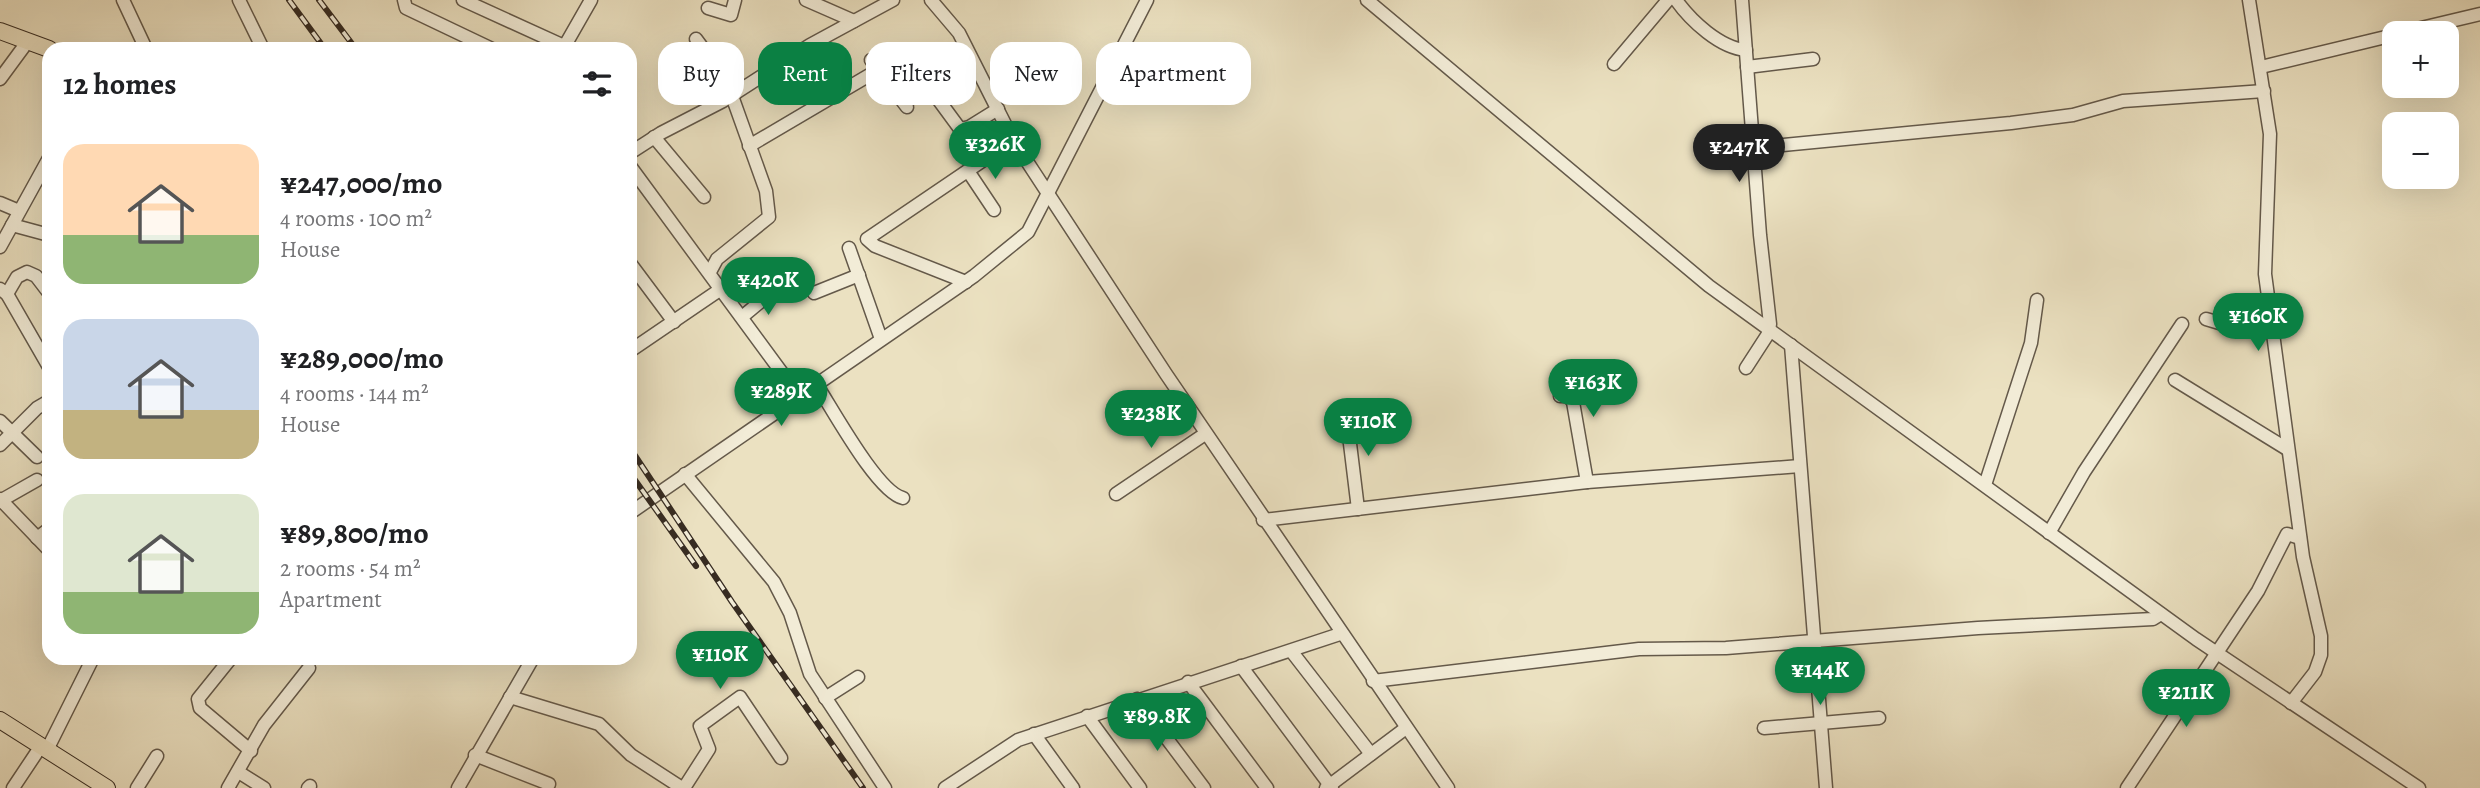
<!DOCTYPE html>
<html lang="en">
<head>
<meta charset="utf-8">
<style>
	:root { --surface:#fff; --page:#f6f6f6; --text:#202124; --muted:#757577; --accent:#0b8043 }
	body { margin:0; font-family:Alegreya,serif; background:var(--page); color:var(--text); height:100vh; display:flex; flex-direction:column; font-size:26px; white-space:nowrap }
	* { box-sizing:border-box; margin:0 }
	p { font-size:23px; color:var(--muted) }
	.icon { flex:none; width:38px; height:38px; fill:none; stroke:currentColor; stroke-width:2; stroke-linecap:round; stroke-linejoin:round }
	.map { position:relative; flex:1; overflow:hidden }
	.details { position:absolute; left:42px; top:42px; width:595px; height:623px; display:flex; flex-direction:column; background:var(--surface); border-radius:21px; box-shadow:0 7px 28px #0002 }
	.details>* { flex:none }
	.banner { position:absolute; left:658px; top:42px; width:665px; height:63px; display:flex; gap:14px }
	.tools { position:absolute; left:2382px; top:21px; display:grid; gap:14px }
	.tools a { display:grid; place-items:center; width:77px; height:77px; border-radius:14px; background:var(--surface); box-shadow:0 7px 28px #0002; font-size:35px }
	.price { position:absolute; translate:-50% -60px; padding:0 16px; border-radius:24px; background:var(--accent); color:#fff; font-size:23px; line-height:46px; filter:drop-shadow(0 2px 4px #0008) }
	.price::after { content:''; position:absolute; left:50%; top:42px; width:21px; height:16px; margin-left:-10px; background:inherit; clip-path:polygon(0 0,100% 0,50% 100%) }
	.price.current { background:#222; color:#fff }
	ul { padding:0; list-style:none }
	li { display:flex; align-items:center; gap:21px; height:175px; padding:0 21px }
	li span { display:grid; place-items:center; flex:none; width:196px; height:140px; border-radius:21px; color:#555 }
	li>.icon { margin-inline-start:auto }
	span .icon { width:84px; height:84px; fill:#fffc; stroke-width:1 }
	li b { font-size:30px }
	h2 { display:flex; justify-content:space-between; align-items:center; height:84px; padding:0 21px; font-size:30px }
	.chip { padding:0 24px; border-radius:21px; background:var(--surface); box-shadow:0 7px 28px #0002; font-size:24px; line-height:63px }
	.chip.current { background:var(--accent); color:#fff }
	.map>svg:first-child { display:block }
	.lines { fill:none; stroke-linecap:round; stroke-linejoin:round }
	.minor-casing { stroke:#64594a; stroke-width:15 }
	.major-casing { stroke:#372c22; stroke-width:18 }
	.minor { stroke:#f2ecd7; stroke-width:12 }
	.major { stroke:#ebe1c1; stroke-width:16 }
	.rail-casing { stroke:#372c22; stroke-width:6 }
	.rail { stroke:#f2ecd7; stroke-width:3.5; stroke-dasharray:10; stroke-linecap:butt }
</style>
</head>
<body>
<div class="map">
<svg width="2480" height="788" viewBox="0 0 2480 788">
	<rect width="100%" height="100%" fill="#ebe1c1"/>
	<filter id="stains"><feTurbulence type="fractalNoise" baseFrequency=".00286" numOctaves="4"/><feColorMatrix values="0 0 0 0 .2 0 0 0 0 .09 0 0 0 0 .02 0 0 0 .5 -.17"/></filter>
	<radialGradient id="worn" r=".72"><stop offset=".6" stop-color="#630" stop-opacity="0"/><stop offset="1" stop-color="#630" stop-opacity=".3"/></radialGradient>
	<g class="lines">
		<g class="minor-casing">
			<g id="minor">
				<path d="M123,0L146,49"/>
				<path d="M239,0L263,49"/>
				<path d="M404,0L406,8L492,49"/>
				<path d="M463,0L564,46"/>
				<path d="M806,0L854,21"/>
				<path d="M931,0L959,33L1013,140L1166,374L1448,788"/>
				<path d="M1367,0L1709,286L2196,639L2419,788"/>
				<path d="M1676,0C1691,21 1720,48 1746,50"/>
				<path d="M1742,0L1760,235L1770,324L1768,334L1746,368"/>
				<path d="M2249,0L2270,134L2265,274L2303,557L2321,636V655L2315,672L2291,703"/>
				<path d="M708,8L731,15L735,0"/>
				<path d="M2400,33L2480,14"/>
				<path d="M696,39L736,93"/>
				<path d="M563,49L591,0"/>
				<path d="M801,50L832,97"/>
				<path d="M871,60L907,107"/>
				<path d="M1614,64L1668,0"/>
				<path d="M1747,67L1813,59"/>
				<path d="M2261,67L2394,35"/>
				<path d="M921,76L960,129L969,127L998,109"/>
				<path d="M0,79L28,41"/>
				<path d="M654,137L704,197"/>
				<path d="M749,146L878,70"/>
				<path d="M1753,148L2011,123L2073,115L2123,101L2264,91"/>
				<path d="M630,153L661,133L723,101L810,45L893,0"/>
				<path d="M630,166L799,396"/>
				<path d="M968,171L994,210"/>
				<path d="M0,203L19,211"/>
				<path d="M12,225L49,235"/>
				<path d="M0,247L49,158"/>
				<path d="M849,248L881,339"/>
				<path d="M630,263L674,322"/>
				<path d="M710,272L717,259L769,217L766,191L732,96"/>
				<path d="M966,282L875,246L867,239L1013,140"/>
				<path d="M0,289L7,294L49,367"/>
				<path d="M814,293L859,275"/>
				<path d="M7,294L17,277L27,272L36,276L49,293"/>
				<path d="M742,317L773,291"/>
				<path d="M2206,319L2236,328L2270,320"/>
				<path d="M1791,345L1826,788"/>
				<path d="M630,351L721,289"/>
				<path d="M2175,380L2287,449"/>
				<path d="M816,384C832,408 877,492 903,498"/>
				<path d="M1560,396H1568L1573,402L1587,482"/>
				<path d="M1346,411L1358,509"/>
				<path d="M0,421L37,457"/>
				<path d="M0,445L37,408L49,401"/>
				<path d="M685,474L774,582L790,613L810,674L885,788"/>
				<path d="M1985,485L2031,343L2037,300"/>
				<path d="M1116,494L1205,434"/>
				<path d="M0,499L49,550"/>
				<path d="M0,501L37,480"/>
				<path d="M630,513L974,276L1028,232L1147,0"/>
				<path d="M1263,520L1587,482L1800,466"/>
				<path d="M2049,533L2084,472L2182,324"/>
				<path d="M37,538L49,529"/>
				<path d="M1292,652L1371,754"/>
				<path d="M231,658L198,699L200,708L251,751"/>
				<path d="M1241,666L1332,788"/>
				<path d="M1373,681L1639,649L1726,648L1978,628L2153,619L2161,614"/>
				<path d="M1188,682L1267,788"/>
				<path d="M510,697L599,724L631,755L682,788"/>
				<path d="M825,698L858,677"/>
				<path d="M1137,699L1204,788"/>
				<path d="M1087,716L1140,788"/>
				<path d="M1764,728L1879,718"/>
				<path d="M1034,734L1073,788"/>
				<path d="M47,750L93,658"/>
				<path d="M475,755L549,784"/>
				<path d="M240,773L264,788"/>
				<path d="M13,788L41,746"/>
				<path d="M137,788L157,756"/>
				<path d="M228,788L264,725L309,668"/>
				<path d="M308,788L310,786"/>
				<path d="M458,788L533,658"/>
				<path d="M684,788L709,749L700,726L740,697L781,758"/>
				<path d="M945,788L1018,740L1340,634"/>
				<path d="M1326,788L1406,728"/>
				<path d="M2127,788L2258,591L2287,534L2300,538"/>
			</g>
		</g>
		<g class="major-casing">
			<g id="major">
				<path d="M0,31L49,49"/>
				<path d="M0,720L107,788"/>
			</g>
		</g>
		<use href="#minor" class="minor"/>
		<use href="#major" class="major"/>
		<g class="rail-casing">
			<g id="rail">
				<path d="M289,0L325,49"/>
				<path d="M319,0L356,49"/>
				<path d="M630,448L732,602L863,788"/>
				<path d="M630,473L696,566"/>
			</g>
		</g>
		<use href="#rail" class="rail"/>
	</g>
	<rect width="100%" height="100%" filter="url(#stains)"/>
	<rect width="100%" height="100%" fill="url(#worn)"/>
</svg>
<div class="tools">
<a>+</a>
<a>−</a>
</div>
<b class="price" style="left:995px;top:181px">¥326K</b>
<b class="price current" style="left:1739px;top:184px">¥247K</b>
<b class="price" style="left:768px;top:317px">¥420K</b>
<b class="price" style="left:2258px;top:353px">¥160K</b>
<b class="price" style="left:1593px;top:419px">¥163K</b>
<b class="price" style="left:781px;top:428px">¥289K</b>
<b class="price" style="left:1151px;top:450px">¥238K</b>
<b class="price" style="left:1368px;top:458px">¥110K</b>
<b class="price" style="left:720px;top:691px">¥110K</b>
<b class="price" style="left:1820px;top:707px">¥144K</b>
<b class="price" style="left:2186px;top:729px">¥211K</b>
<b class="price" style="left:1157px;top:753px">¥89.8K</b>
<div class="banner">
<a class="chip">Buy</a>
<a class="chip current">Rent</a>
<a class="chip">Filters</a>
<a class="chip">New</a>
<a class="chip">Apartment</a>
</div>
<section class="details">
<h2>12 homes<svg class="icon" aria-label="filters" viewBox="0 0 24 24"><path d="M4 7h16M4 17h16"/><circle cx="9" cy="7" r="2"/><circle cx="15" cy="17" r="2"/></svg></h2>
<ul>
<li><span style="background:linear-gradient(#ffd9b3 65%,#8fb573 0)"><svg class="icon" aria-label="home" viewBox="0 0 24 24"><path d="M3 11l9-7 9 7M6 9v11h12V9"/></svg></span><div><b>¥247,000/mo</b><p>4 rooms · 100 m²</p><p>House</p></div></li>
<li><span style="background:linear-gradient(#c9d6e8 65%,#c2b280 0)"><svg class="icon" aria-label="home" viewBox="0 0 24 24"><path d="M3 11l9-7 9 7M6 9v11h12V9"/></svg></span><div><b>¥289,000/mo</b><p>4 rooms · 144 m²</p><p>House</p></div></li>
<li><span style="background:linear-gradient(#dfe7d0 70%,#8fb573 0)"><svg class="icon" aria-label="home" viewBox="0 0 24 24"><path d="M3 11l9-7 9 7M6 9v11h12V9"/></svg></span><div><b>¥89,800/mo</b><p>2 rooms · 54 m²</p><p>Apartment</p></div></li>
</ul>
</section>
</div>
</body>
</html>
